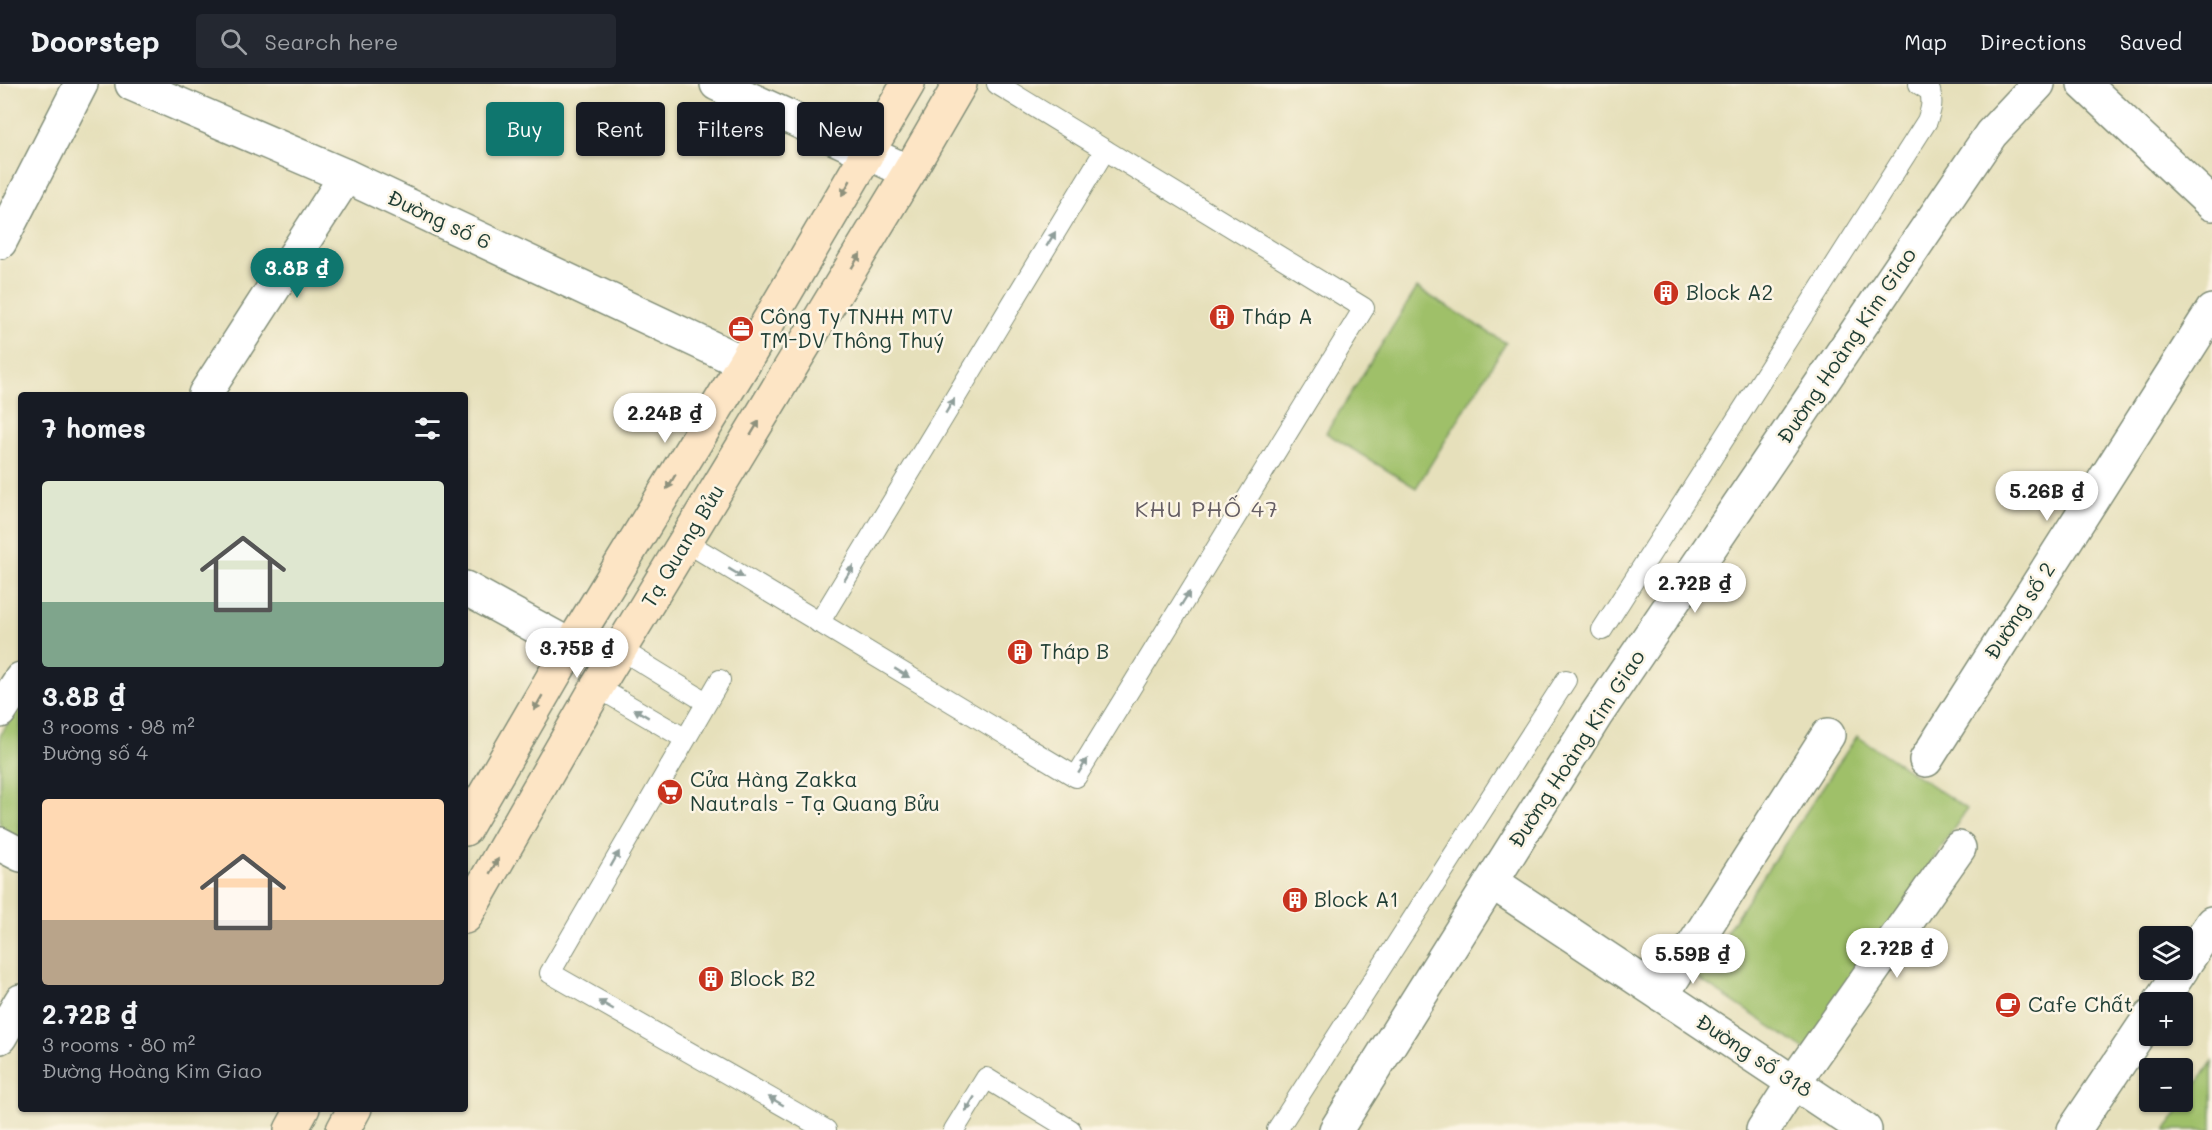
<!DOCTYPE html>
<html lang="en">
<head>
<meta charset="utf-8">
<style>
	:root { --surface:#171b24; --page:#242831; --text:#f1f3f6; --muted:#9ea1a6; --line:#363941; --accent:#0f766e }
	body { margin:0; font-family:Mali,sans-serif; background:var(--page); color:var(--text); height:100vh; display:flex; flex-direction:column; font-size:22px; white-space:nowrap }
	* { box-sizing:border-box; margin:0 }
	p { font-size:20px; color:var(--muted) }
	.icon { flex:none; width:33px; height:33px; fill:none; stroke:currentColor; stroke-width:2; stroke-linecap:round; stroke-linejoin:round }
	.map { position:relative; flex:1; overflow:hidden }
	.panel { position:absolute; left:18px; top:308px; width:450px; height:720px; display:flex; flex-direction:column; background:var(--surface); border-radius:6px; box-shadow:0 2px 4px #0004 }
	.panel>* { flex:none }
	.banner { position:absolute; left:486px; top:18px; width:570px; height:54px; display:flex; gap:12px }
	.tools { position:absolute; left:2139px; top:842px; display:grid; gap:12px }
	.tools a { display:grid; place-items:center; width:54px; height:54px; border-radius:6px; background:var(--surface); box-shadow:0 2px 4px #0004; font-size:30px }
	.price { position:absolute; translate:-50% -51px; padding:0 14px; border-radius:21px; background:#fff; color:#222; font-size:20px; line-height:39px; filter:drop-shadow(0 2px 3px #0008) }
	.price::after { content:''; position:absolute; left:50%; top:36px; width:18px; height:14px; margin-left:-9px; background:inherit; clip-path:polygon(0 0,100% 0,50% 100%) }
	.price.current { background:var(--accent); color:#fff }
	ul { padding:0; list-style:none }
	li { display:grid; align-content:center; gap:12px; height:318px; padding:0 24px }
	li span { display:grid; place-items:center; height:186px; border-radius:6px; color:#555 }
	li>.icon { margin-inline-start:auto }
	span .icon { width:108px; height:108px; fill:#fffc; stroke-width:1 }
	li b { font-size:26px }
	h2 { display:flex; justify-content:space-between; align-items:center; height:72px; padding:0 24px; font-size:26px }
	.pill { padding:0 21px; border-radius:6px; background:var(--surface); box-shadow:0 2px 4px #0004; font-size:21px; line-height:54px }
	.pill.current { background:var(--accent); color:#fff }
	header { display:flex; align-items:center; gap:36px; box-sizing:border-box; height:84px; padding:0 30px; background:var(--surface); border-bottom:2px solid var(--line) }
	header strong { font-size:28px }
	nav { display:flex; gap:33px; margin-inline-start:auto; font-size:21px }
	.search { width:420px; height:54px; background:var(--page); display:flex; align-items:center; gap:15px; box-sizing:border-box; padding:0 21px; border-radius:6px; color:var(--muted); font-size:22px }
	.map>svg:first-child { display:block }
	.green { fill:#9fc069; stroke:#5f7e4e; stroke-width:1.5 }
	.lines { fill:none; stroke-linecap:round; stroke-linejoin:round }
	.service-casing { stroke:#828e78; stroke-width:22 }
	.minor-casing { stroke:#828e78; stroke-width:36 }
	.tertiary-casing { stroke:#828e78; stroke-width:36 }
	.secondary-casing { stroke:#828e78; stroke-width:36 }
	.service { stroke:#fff; stroke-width:20 }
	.minor { stroke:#fff; stroke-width:33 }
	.tertiary { stroke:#fff; stroke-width:33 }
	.secondary { stroke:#fde5c5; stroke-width:33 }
	.oneway { fill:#8e917c }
	.oneway2 { fill:#8f9e9a }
	.labels { text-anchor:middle; stroke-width:5; stroke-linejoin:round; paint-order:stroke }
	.street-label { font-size:21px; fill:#1f3d34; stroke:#fcf5e5 }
	.poi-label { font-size:21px; fill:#1f3d34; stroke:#fcf5e5; text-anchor:start }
	.neighbourhood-label { font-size:22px; letter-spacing:1.5px; fill:#645d63; stroke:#fcf5e5 }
</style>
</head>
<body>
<header>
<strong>Doorstep</strong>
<div class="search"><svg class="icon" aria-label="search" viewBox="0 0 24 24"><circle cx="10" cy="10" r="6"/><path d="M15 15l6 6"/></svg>Search here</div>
<nav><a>Map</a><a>Directions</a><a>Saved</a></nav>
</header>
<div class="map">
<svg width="2212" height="1046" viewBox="0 0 2212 1046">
	<rect width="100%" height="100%" fill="#fcf5e5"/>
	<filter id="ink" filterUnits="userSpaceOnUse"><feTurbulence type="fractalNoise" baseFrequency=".0167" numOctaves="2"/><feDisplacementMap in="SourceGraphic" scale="12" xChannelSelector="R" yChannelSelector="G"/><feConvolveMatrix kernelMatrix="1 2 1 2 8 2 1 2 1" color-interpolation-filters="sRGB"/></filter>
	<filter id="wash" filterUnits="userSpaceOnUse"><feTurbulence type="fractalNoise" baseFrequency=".008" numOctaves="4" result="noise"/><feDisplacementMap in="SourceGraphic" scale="24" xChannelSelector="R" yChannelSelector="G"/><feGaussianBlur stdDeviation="1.35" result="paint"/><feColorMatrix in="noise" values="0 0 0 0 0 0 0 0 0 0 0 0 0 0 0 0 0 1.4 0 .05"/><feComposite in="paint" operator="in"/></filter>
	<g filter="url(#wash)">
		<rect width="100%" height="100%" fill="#e6e0bb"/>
		<g class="green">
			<path d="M1417,204L1506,259L1416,404L1326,349Z"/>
			<path d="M21,617V763L0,754V652Z"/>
			<path d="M1857,652L1967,725L1806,966L1696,893Z"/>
			<path d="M2212,978V1046H2166Z"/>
		</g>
	</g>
	<g filter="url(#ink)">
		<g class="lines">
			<g class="service-casing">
				<g id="service">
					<path d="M686,458L1076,693L1364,224L997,0"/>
					<path d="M819,539L1105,66"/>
					<path d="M1602,546L1927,37C1931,26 1933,19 1930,7L1919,0"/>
					<path d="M620,565L706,618"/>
					<path d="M720,596L550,889L826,1046"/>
					<path d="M597,603L684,654"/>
					<path d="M954,1046L986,994L1071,1046"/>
					<path d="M1277,1046L1566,596"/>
				</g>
			</g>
			<g class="minor-casing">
				<g id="minor">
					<path d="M132,0L346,92L744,279"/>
					<path d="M717,0L909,88"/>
					<path d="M0,158L81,0"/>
					<path d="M205,310L346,92"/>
					<path d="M465,504L571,562"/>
					<path d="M0,627L21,595"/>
					<path d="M1926,676L2212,227"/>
					<path d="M0,760L21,771"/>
					<path d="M1492,798L1865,1046"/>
					<path d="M2182,884L2212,839"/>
					<path d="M1662,911L1828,651"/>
					<path d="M2160,918L2182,885"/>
					<path d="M0,953L21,917"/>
					<path d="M1336,1046L1596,631L1991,50L2038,0"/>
					<path d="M1763,1046L1794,998L1959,764"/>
					<path d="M2074,1046L2150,933"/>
				</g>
			</g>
			<g class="tertiary-casing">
				<path id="tertiary" d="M2084,0L2212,120"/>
			</g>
			<g class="secondary-casing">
				<g id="secondary">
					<path d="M465,745L571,562L744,279L908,0"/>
					<path d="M465,833L597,603L909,88L960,0"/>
					<path d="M291,1046L303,1024"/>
					<path d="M343,1046L355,1024"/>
				</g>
			</g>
			<use href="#service" class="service"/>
			<use href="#minor" class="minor"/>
			<use href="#tertiary" class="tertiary"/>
			<use href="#secondary" class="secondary"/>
		</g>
		<defs><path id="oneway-solid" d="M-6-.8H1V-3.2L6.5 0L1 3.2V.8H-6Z" transform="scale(1.5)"/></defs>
		<g class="oneway">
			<use href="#oneway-solid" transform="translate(846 104) rotate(120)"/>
			<use href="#oneway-solid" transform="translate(856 177) rotate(-59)"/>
			<use href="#oneway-solid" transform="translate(755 344) rotate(-59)"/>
			<use href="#oneway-solid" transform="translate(671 398) rotate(121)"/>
			<use href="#oneway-solid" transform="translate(538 619) rotate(120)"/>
			<use href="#oneway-solid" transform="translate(494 782) rotate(-60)"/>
		</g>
		<g class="oneway2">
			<use href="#oneway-solid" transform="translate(1051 155) rotate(-59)"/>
			<use href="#oneway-solid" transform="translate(950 322) rotate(-59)"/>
			<use href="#oneway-solid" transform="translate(736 489) rotate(31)"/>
			<use href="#oneway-solid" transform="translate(849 489) rotate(-59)"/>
			<use href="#oneway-solid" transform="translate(1185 515) rotate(-58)"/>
			<use href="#oneway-solid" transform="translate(902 589) rotate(31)"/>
			<use href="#oneway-solid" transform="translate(641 629) rotate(-149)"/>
			<use href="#oneway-solid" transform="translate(1083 682) rotate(-58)"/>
			<use href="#oneway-solid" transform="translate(615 775) rotate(-60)"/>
			<use href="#oneway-solid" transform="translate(606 921) rotate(-150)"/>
			<use href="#oneway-solid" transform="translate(776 1017) rotate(-150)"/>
			<use href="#oneway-solid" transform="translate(970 1020) rotate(122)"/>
		</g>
	</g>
	<defs>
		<g id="building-disc" transform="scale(1.35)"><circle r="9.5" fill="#c8321e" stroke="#fcf5e5"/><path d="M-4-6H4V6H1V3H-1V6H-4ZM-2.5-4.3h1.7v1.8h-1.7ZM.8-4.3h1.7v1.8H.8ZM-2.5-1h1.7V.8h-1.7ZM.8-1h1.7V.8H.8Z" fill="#fff"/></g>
		<g id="office-disc" transform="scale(1.35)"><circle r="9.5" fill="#c8321e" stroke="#fcf5e5"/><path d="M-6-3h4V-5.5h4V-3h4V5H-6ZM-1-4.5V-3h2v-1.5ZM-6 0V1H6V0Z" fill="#fff"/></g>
		<g id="supermarket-disc" transform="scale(1.35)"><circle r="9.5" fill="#c8321e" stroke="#fcf5e5"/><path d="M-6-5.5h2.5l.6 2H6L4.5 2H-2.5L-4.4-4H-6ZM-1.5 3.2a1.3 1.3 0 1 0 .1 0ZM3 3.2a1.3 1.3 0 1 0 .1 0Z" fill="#fff"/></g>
		<g id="cafe-disc" transform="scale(1.35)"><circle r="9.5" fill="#c8321e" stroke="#fcf5e5"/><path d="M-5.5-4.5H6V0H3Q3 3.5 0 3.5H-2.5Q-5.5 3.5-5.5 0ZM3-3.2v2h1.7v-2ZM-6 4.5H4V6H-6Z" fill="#fff"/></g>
	</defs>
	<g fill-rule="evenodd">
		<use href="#building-disc" x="1666" y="209"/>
		<use href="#building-disc" x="1222" y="233"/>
		<use href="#office-disc" x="741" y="245"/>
		<use href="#building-disc" x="1020" y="568"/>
		<use href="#supermarket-disc" x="670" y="708"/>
		<use href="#building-disc" x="1295" y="816"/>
		<use href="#building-disc" x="711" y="895"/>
		<use href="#cafe-disc" x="2008" y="921"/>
	</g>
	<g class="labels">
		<g class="street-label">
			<text transform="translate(439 136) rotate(25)" y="7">Đường số 6</text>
			<text transform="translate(1847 262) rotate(-56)" y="7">Đường Hoàng Kim Giao</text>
			<text transform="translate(683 462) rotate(-59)" y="7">Tạ Quang Bửu</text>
			<text transform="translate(2020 527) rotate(-57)" y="7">Đường số 2</text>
			<text transform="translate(1577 665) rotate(-57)" y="7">Đường Hoàng Kim Giao</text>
			<text transform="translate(1754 972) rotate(33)" y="7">Đường số 318</text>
		</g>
		<g class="poi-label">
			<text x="1686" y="216">Block A2</text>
			<text x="760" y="240">Công Ty TNHH MTV<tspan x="760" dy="24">TM-DV Thông Thuý</tspan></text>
			<text x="1242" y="240">Tháp A</text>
			<text x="1040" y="575">Tháp B</text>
			<text x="690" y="703">Cửa Hàng Zakka<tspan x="690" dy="24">Nautrals - Tạ Quang Bửu</tspan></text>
			<text x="1314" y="823">Block A1</text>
			<text x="730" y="902">Block B2</text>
			<text x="2028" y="928">Cafe Chất</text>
		</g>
		<g class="neighbourhood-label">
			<text x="1207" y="433">KHU PHỐ 47</text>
		</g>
	</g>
</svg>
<div class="tools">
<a><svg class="icon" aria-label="layers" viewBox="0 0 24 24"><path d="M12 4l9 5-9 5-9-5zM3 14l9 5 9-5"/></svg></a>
<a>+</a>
<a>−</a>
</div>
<b class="price current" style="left:297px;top:215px">3.8B ₫</b>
<b class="price" style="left:665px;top:360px">2.24B ₫</b>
<b class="price" style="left:2047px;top:438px">5.26B ₫</b>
<b class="price" style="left:1695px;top:530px">2.72B ₫</b>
<b class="price" style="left:577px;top:595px">3.75B ₫</b>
<b class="price" style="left:1897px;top:895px">2.72B ₫</b>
<b class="price" style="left:1693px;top:901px">5.59B ₫</b>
<div class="banner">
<a class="pill current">Buy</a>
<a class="pill">Rent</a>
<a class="pill">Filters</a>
<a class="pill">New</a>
</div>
<section class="panel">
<h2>7 homes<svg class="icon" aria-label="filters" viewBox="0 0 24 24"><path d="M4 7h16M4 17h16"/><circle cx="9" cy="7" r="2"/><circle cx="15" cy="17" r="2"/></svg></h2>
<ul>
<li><span style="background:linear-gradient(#dfe7d0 65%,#7fa58c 0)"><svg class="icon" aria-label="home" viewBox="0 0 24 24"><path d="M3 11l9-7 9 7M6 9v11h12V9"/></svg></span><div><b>3.8B ₫</b><p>3 rooms · 98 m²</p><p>Đường số 4</p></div></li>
<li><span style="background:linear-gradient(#ffd9b3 65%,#b9a48a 0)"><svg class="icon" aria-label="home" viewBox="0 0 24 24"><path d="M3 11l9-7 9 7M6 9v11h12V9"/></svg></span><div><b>2.72B ₫</b><p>3 rooms · 80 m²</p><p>Đường Hoàng Kim Giao</p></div></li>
</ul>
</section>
</div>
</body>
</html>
